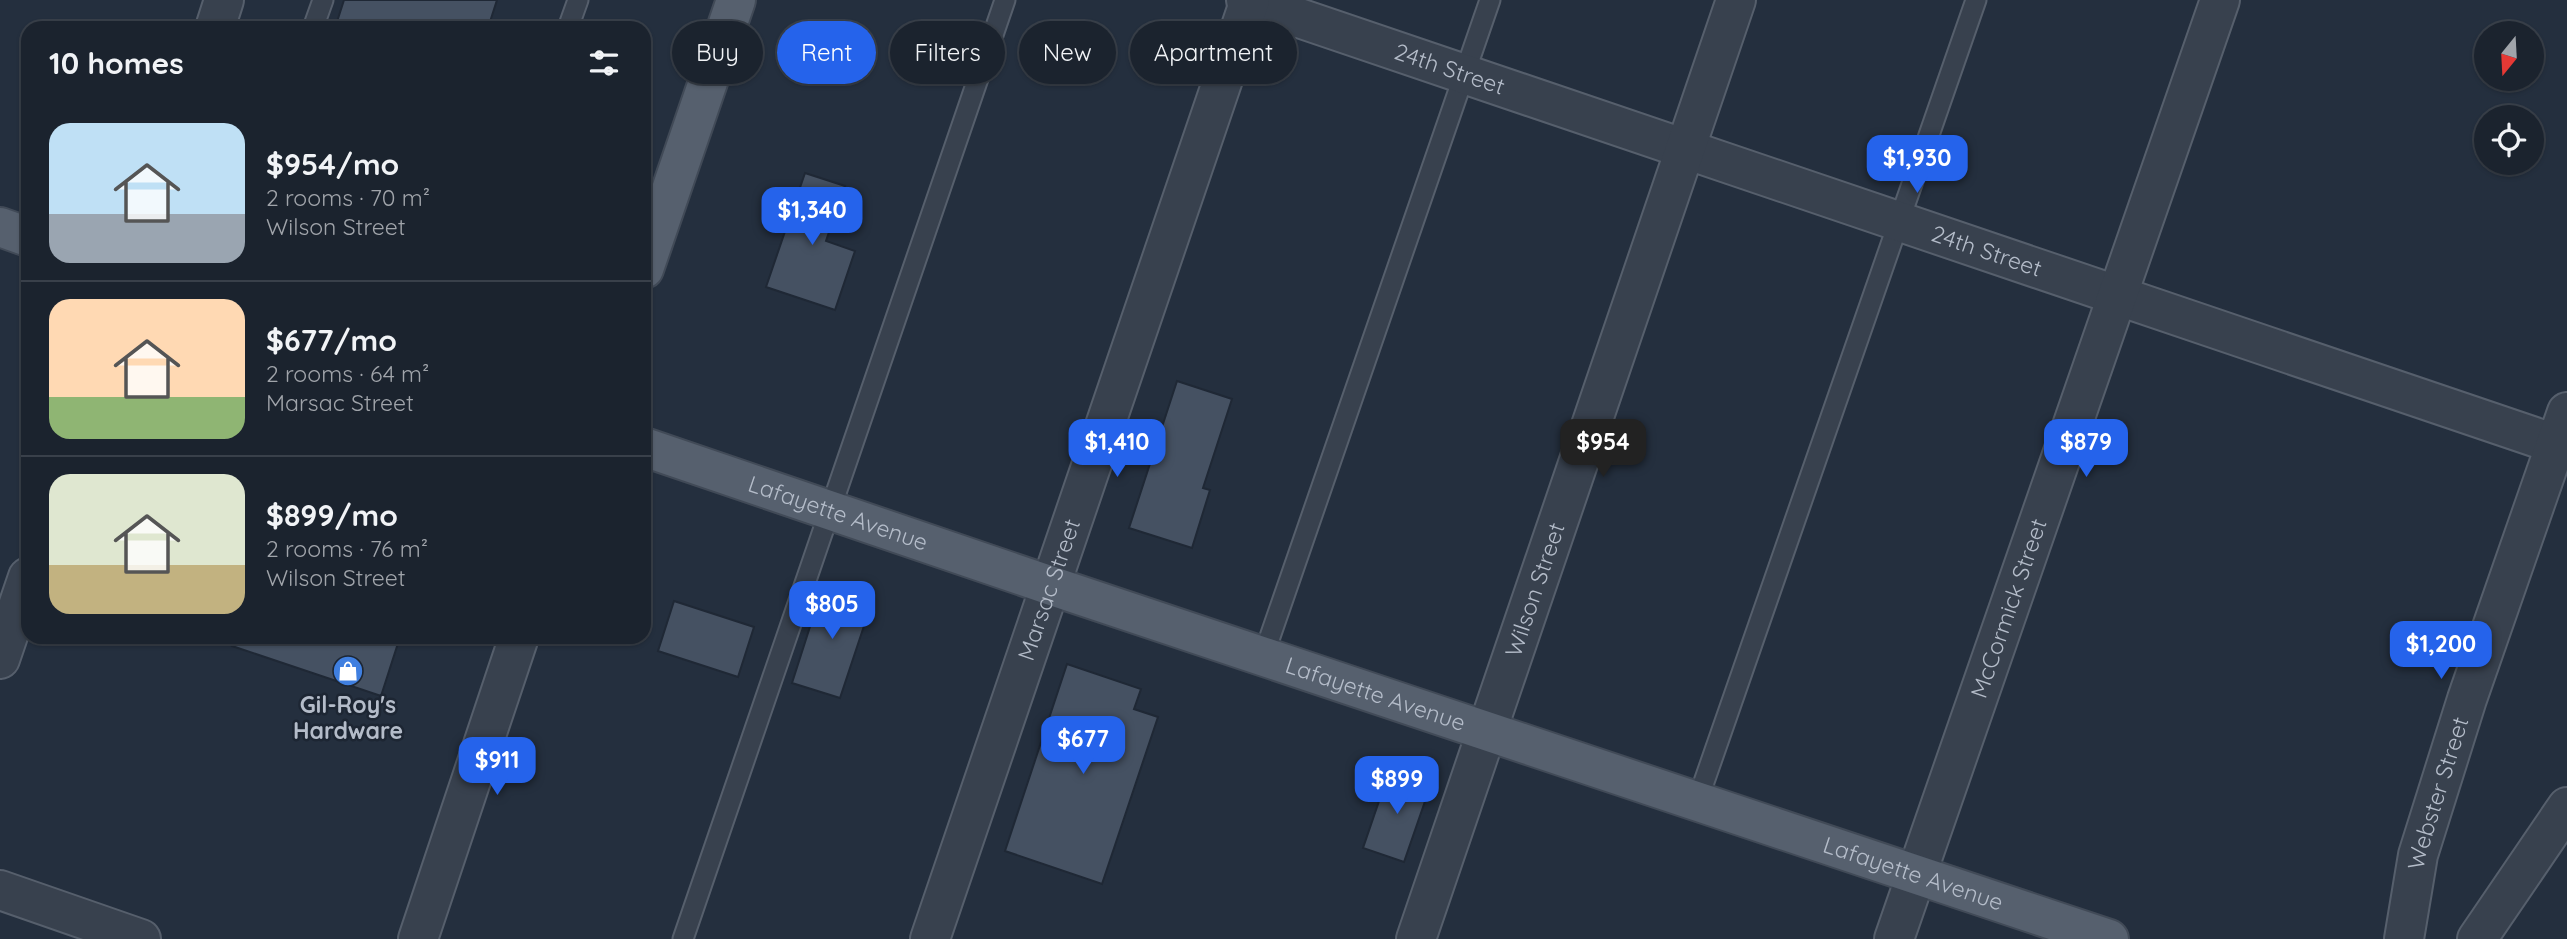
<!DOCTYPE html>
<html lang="en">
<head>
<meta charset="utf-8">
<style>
	:root { --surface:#1b232e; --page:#242b36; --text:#f1f3f6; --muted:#a0a4aa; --line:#39404a; --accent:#2563eb }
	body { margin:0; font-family:Quicksand,sans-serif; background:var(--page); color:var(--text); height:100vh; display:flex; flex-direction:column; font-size:26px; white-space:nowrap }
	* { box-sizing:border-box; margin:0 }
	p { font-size:23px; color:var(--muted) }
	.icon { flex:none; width:38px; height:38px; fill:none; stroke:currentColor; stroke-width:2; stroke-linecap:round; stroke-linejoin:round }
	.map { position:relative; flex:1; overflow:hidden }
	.panel { position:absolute; left:21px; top:21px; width:630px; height:623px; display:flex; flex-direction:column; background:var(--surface); border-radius:21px; box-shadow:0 2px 5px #0004,0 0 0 2px var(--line) }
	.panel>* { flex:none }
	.banner { position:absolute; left:672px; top:21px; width:665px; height:63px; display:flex; gap:14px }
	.needle { width:46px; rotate:198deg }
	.buttons { position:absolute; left:2474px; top:21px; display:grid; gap:14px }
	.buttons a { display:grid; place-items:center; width:70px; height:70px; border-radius:50%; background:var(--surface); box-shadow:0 2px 5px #0004,0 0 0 2px var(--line); font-size:35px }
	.price { position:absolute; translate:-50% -60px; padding:0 16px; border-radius:14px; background:var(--accent); color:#fff; font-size:23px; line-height:46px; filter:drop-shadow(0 2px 4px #0008) }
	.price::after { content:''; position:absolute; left:50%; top:42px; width:21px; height:16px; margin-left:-10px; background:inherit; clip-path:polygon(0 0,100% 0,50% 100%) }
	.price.on { background:#222; color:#fff }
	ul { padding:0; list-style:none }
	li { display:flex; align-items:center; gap:21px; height:175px; padding:0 28px }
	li+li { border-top:2px solid var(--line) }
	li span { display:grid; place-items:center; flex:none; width:196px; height:140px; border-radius:21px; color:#555 }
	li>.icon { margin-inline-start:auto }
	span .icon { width:84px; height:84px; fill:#fffc; stroke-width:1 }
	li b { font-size:30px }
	h2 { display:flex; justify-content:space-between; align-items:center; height:84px; padding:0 28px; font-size:30px }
	.chip { padding:0 24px; border-radius:32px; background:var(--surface); box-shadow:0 2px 5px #0004,0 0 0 2px var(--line); font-size:24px; line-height:63px }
	.chip.on { background:var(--accent); color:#fff }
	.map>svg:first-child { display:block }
	.building { fill:#455162; stroke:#1f2835; stroke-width:2 }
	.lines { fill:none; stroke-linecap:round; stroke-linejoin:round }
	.service-casing { stroke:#565f6c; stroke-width:23 }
	.minor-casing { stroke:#565f6c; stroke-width:42 }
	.tertiary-casing { stroke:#565f6c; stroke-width:42 }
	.primary-casing { stroke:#414a57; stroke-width:42 }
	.service { stroke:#38414e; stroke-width:19 }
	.minor { stroke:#38414e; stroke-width:38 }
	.tertiary { stroke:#38414e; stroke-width:38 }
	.primary { stroke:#56606e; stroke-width:38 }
	.labels { text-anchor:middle; stroke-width:5; stroke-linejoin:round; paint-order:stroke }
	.street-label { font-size:23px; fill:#b4bcc9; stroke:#1d2633 }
	.poi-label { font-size:23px; font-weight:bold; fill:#b4bcc9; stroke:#1d2633 }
</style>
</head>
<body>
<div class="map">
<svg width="2567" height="939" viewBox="0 0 2567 939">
	<rect width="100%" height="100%" fill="#242f3e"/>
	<g class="building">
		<path d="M344,0H497L488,28H335Z"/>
		<path d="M805,173L845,186L826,241L855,251L835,310L766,287Z"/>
		<path d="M1177,381L1232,399L1203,488L1210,490L1192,548L1129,528Z"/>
		<path d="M824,583L873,599L840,698L792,683Z"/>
		<path d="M674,601L754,627L738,677L658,651Z"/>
		<path d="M235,637H400L381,696L232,646Z"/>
		<path d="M1067,664L1141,689L1134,709L1158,717L1102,884L1005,851Z"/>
		<path d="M1390,769L1431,784L1404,862L1363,848Z"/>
	</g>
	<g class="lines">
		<g class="service-casing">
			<g id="service">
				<path d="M313,28L323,0"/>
				<path d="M568,28L578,0"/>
				<path d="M1263,657L1490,0"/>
				<path d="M1697,802L1976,0"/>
				<path d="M683,939L1005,0"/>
			</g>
		</g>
		<g class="minor-casing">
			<g id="minor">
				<path id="s1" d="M1246,0L2567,448"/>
				<path d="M215,28L224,0"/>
				<path d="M0,659L28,577"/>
				<path d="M0,890L141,939"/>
				<path d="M418,939L519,637"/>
				<path id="s2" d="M930,939L1250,0"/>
				<path id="s3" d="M1416,939L1736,0"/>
				<path id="s4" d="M1894,939L2220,0"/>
				<path id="s5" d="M2404,939L2418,855L2467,699L2567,412"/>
			</g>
		</g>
		<g class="tertiary-casing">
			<path id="tertiary" d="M2477,939L2567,807"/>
		</g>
		<g class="primary-casing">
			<g id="primary">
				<path d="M0,227L28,237"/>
				<path d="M644,269L736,0"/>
				<path id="s6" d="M644,447L1049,585L2109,939"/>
			</g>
		</g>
		<use href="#service" class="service"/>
		<use href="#minor" class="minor"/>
		<use href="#tertiary" class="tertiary"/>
		<use href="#primary" class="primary"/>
	</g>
	<defs>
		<g id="shop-disc" transform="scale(1.575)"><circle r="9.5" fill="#3f7fe0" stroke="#1d2633"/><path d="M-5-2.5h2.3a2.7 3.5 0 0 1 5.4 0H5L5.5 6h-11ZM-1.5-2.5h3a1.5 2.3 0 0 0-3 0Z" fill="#fff"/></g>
	</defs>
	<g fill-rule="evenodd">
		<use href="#shop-disc" x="348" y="671"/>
	</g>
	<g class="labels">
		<g class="street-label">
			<text dy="8" stroke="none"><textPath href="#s1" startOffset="215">24th Street</textPath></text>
			<text dy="8" stroke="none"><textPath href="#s1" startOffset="782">24th Street</textPath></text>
			<text dy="8" stroke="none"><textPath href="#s6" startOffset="205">Lafayette Avenue</textPath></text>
			<text dy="8" stroke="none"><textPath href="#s2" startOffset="369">Marsac Street</textPath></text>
			<text dy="8" stroke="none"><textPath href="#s3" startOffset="369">Wilson Street</textPath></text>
			<text dy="8" stroke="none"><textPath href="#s4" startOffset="350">McCormick Street</textPath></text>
			<text dy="8" stroke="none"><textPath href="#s6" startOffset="772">Lafayette Avenue</textPath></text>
			<text dy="8" stroke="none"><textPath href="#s5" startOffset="150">Webster Street</textPath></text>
			<text dy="8" stroke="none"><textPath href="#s6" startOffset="1339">Lafayette Avenue</textPath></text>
		</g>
		<g class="poi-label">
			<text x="348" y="713">Gil-Roy's<tspan x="348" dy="26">Hardware</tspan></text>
		</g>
	</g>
</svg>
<div class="buttons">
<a><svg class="needle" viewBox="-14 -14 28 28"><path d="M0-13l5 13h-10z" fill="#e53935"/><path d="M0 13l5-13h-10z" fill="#a0a4aa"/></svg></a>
<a><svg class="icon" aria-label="locate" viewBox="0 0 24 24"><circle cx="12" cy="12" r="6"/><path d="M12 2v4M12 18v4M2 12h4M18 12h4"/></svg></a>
</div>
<b class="price" style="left:1917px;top:195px">$1,930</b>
<b class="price" style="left:812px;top:247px">$1,340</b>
<b class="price" style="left:1117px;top:479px">$1,410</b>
<b class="price on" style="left:1603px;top:479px">$954</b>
<b class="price" style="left:2086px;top:479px">$879</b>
<b class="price" style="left:832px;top:641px">$805</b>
<b class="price" style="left:2441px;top:681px">$1,200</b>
<b class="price" style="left:1083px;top:776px">$677</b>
<b class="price" style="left:497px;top:797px">$911</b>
<b class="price" style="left:1397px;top:816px">$899</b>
<div class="banner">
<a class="chip">Buy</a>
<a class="chip on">Rent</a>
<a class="chip">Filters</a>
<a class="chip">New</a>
<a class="chip">Apartment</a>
</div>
<section class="panel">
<h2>10 homes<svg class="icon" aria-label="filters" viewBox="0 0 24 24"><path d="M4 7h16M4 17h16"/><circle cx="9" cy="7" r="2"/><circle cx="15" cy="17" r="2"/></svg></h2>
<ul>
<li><span style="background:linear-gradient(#bfe0f5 65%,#9aa5b1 0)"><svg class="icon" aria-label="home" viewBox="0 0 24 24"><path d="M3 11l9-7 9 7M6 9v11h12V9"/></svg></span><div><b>$954/mo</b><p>2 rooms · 70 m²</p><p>Wilson Street</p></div></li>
<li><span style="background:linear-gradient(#ffd9b3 70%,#8fb573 0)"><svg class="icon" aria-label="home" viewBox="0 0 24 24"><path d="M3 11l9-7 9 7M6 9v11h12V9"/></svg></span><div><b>$677/mo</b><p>2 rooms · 64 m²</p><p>Marsac Street</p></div></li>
<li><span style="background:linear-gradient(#dfe7d0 65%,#c2b280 0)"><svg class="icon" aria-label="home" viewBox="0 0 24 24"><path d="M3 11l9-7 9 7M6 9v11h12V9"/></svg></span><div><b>$899/mo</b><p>2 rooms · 76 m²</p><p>Wilson Street</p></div></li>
</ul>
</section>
</div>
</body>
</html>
